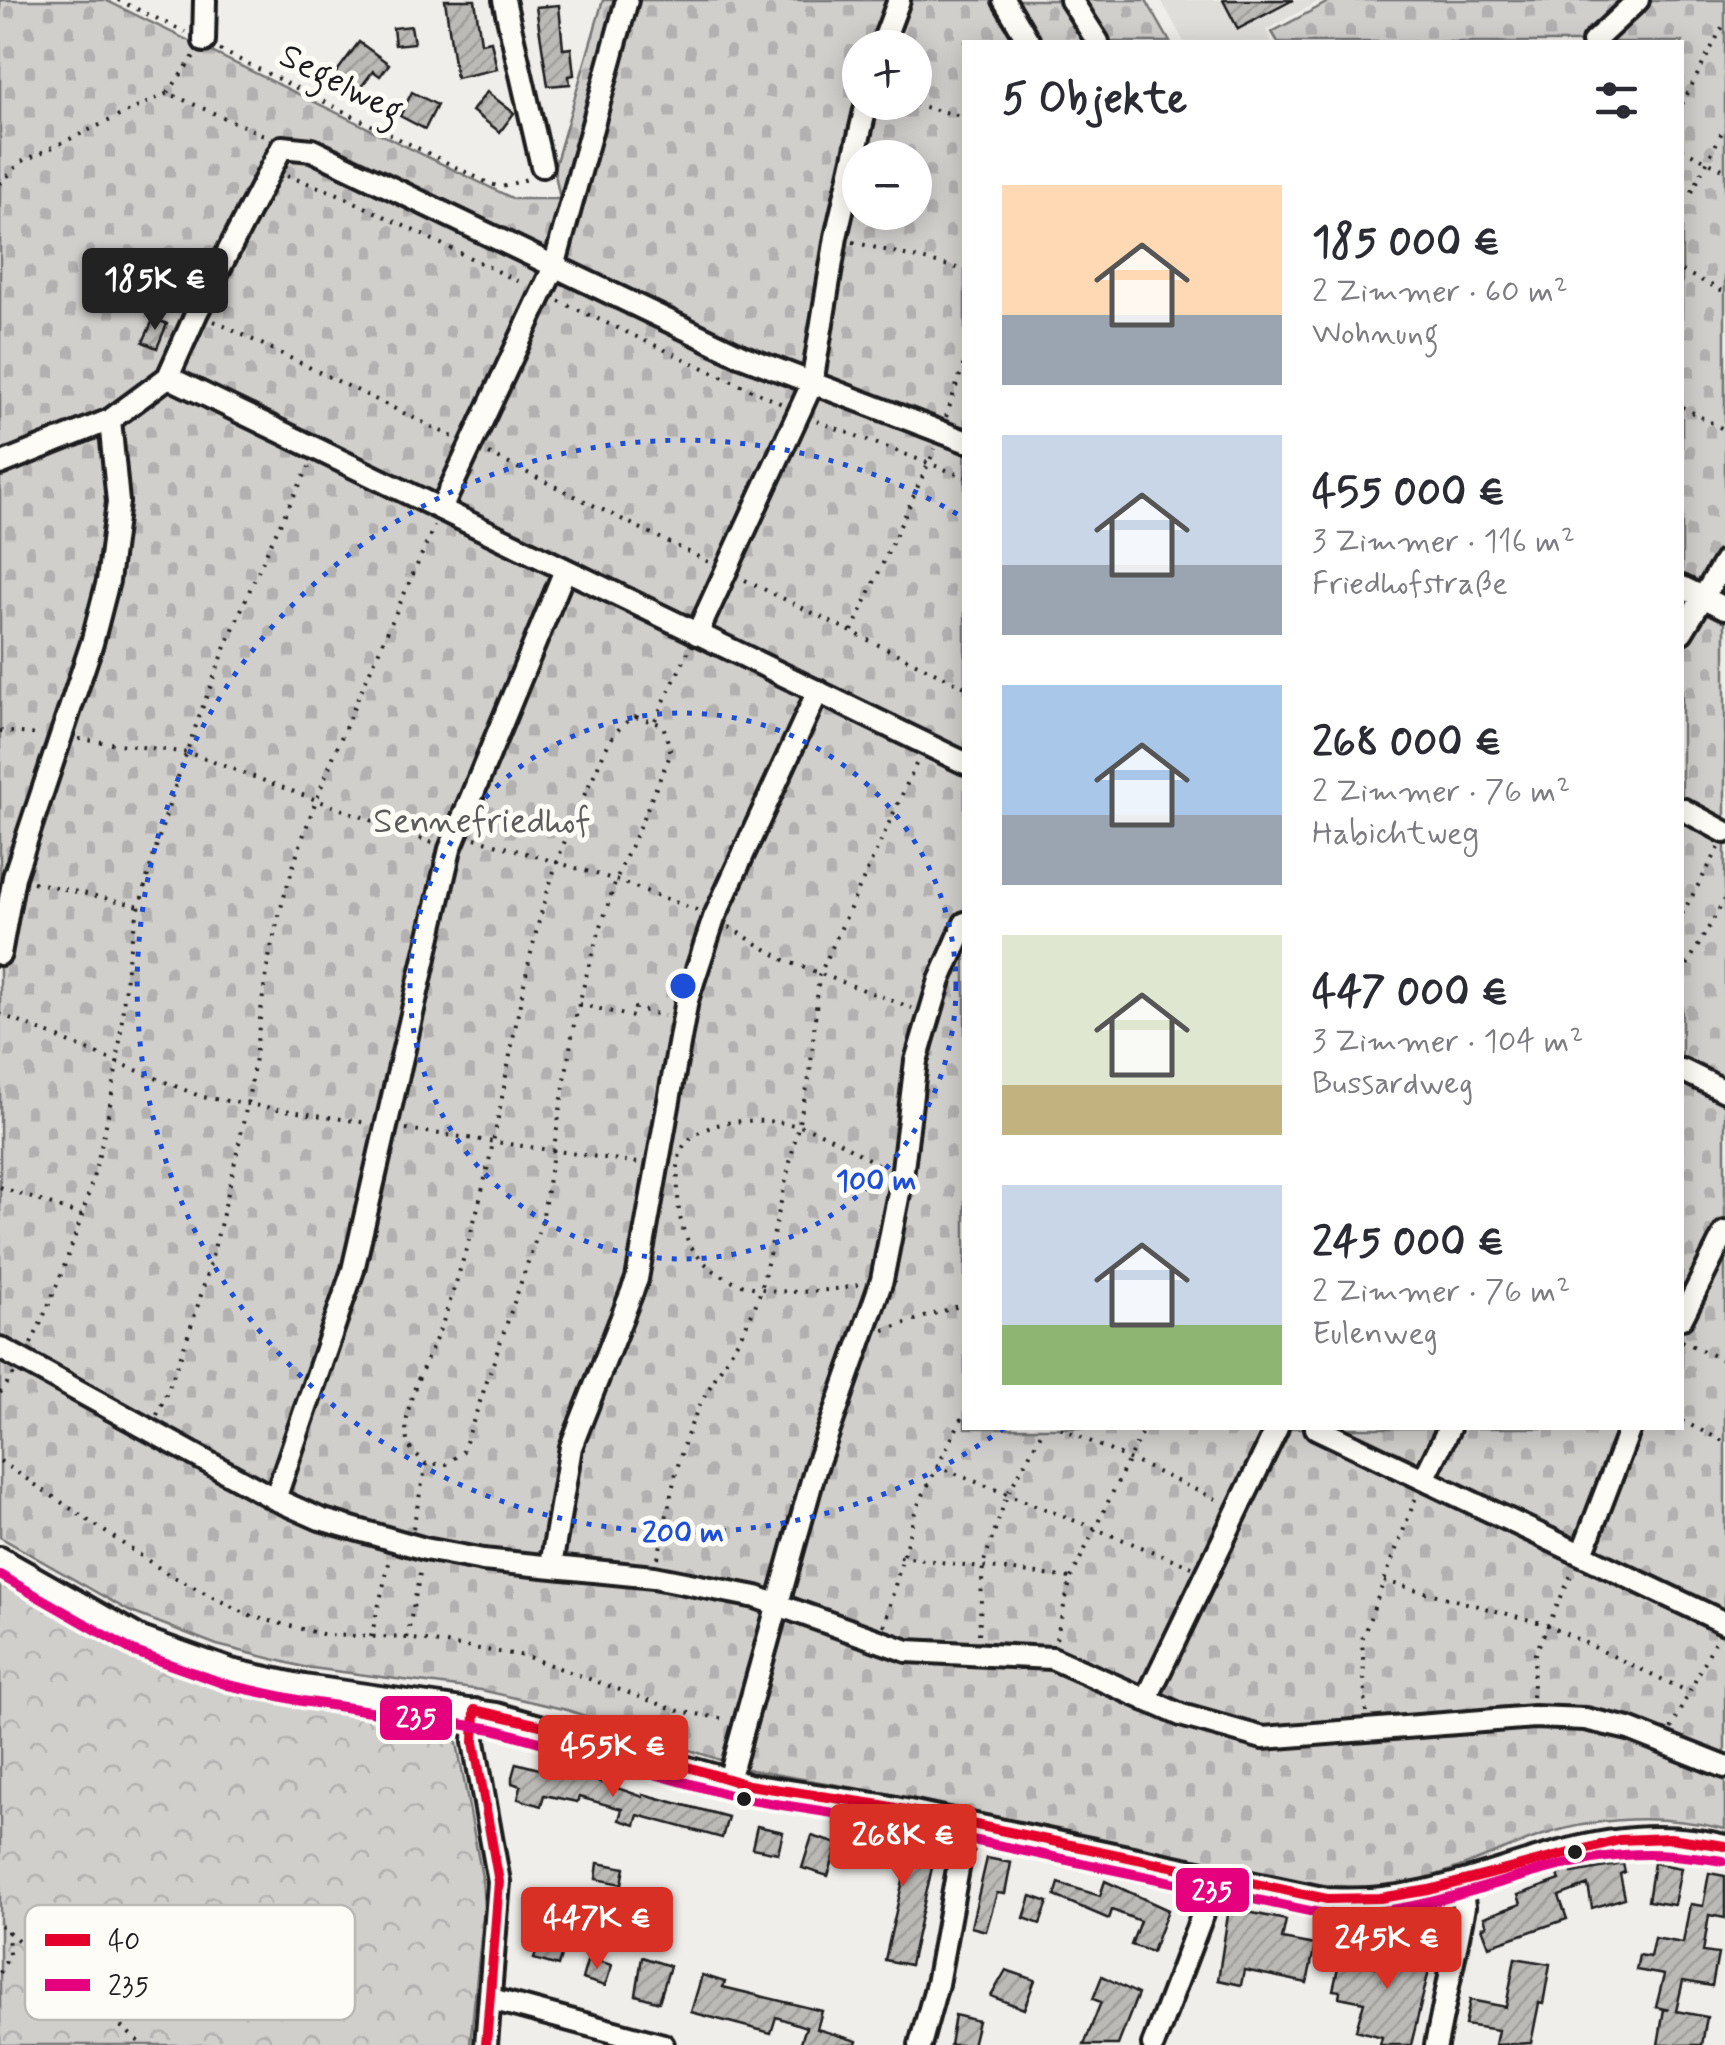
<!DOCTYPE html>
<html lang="de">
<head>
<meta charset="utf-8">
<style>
	:root { --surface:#fff; --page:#f2f2f3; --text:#2b2b33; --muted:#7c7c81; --accent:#d93025 }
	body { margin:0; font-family:Mynerve,sans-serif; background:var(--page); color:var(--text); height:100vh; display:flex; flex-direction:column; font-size:38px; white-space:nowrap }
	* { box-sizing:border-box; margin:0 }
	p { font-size:32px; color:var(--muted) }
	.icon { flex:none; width:55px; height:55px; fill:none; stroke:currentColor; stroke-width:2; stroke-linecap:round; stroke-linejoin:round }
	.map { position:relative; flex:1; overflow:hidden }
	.sheet { position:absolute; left:962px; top:40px; width:722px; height:1390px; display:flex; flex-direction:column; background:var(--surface); border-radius:0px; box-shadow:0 5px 25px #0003 }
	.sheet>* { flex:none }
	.fabs { position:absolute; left:842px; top:30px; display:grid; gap:20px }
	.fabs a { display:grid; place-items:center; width:90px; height:90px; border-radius:50%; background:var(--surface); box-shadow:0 5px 25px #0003; font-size:50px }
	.price { position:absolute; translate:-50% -85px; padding:0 22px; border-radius:10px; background:var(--accent); color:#fff; font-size:32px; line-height:65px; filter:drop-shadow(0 2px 5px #0008) }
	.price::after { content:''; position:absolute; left:50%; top:60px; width:30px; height:22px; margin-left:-15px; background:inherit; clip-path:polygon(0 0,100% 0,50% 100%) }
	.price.active { background:#222; color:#fff }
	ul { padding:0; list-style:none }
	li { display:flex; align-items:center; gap:30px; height:250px; padding:0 40px }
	li span { display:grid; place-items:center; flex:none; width:280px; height:200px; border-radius:0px; color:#555 }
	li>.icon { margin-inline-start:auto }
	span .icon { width:120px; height:120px; fill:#fffc; stroke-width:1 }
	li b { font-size:42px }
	h2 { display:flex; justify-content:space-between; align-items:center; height:120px; padding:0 40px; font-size:42px }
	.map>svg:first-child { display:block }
	.built { fill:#e0deda }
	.forest { fill:url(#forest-crowns); stroke:#767674; stroke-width:2.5 }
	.cemetery { fill:url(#cemetery-stones); stroke:#767674; stroke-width:2.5; fill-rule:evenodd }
	.building { fill:url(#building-hatch); stroke:#1c1c1c; stroke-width:2.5 }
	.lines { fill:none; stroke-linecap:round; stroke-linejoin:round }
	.minor-casing { stroke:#1c1c1c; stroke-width:28 }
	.path { stroke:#1c1c1c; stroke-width:4; stroke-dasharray:2.5 8; stroke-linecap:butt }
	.minor { stroke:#fdfcf7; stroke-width:20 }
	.bus-1-casing { stroke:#fdfcf7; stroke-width:18 }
	.bus-2-casing { stroke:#fdfcf7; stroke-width:18 }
	.bus-1 { stroke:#e4002b; stroke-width:10 }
	.bus-2 { stroke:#e5007d; stroke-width:10 }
	.ring { fill:none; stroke:#1d4ed8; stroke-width:5; stroke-dasharray:5 10 }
	.bus-dot { fill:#1c1c1c; stroke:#fdfcf7; stroke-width:4 }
	.labels { text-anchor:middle; stroke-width:10; stroke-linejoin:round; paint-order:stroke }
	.street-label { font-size:35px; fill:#1c1c1c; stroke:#fdfcf7 }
	.park-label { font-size:35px; fill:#5b5b5a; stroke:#fdfcf7 }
	.key { fill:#fdfcf7; stroke:#bab9b5; stroke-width:2.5 }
	.key-label { font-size:28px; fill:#1c1c1c }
	.centre { fill:#1d4ed8; stroke:#fdfcf7; stroke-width:5 }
	.ring-label { font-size:30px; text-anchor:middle; font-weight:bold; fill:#1d4ed8; stroke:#fdfcf7; stroke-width:10; stroke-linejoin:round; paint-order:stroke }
	.line-badge { stroke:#fdfcf7; stroke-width:4 }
	.badge-label { font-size:28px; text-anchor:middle; font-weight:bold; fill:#fff }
</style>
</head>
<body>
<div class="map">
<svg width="1725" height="2045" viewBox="0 0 1725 2045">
	<defs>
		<pattern id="forest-crowns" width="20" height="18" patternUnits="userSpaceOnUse" patternTransform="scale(2.5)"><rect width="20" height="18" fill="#d0cfcc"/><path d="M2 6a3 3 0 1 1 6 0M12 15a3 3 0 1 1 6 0" fill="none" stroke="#b2b1af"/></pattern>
		<pattern id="cemetery-stones" width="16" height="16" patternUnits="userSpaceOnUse" patternTransform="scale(2.5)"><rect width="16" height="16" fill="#d0cfcc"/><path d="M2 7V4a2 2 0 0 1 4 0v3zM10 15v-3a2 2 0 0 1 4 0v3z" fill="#b2b1af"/></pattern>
		<pattern id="building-hatch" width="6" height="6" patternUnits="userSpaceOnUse" patternTransform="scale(2.5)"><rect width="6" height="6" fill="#bbbab6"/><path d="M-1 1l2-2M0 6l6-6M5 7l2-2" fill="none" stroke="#a09f9c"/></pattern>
	</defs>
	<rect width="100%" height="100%" fill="#f0eeea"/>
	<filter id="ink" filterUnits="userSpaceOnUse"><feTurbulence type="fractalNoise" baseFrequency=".01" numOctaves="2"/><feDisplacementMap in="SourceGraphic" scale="20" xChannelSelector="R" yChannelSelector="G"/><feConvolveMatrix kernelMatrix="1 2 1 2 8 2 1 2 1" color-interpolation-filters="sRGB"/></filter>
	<g filter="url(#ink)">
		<path class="built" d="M1161,0H1321L1266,30L1272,42H1184Z"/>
		<path class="forest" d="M0,1577C46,1605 92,1635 142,1656C236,1696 337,1703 437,1718L457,1743L482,1877L484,1909L470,2045H0Z"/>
		<path class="cemetery" d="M0,0H105L514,199H560L554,169L603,0H1146L1170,42H965V1428H1682V42H1278L1272,32L1332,0H1725V1829C1665,1815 1603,1816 1543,1835C1495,1851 1449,1876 1398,1884C1364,1889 1331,1886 1298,1883L907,1797L751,1770L567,1710L481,1690L304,1667L217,1645L129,1611L0,1537ZM860,48H915V102H860ZM860,158H915V212H860Z"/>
		<g class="building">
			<path d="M445,0H475L481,43L491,41L497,69L456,78Z"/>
			<path d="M1223,0H1293L1238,29Z"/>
			<path d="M559,5L563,49L571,48L574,75L569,76L570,84L548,86L536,7Z"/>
			<path d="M411,26L414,43L395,45L393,28Z"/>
			<path d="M359,42L389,64L380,76L373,71L356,94L333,77Z"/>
			<path d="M412,92L437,105L425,129L400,116Z"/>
			<path d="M487,92L514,113L500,132L472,111Z"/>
			<path d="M154,318L167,324L157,348L143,342Z"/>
			<path d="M516,1763L570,1777L572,1772L643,1797V1794L728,1817L722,1838L638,1815L635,1825L619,1820L622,1809L579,1797L577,1802L544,1795L541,1806L518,1799L521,1786L512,1783V1777Z"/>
			<path d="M757,1826L783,1832L778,1853L752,1848Z"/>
			<path d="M859,1828L936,1850L910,1965L885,1960L908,1858L855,1851Z"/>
			<path d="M812,1836L838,1844L828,1876L802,1868Z"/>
			<path d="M987,1858L1011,1863L1005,1894L997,1893L986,1931L971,1927Z"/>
			<path d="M598,1863L625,1868L622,1884L596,1879Z"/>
			<path d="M1654,1863L1681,1868L1674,1905L1648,1901Z"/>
			<path d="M1623,1864L1625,1872L1620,1874L1625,1898L1592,1908L1588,1885L1559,1896L1567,1919L1489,1946L1482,1927L1487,1926L1484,1917L1521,1904L1518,1895L1560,1880L1558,1875L1571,1870L1572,1873Z"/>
			<path d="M1709,1873L1725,1876V1918L1709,1915L1703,1952L1718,1954L1712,1986L1683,1981L1676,2011L1707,2017L1702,2045H1658L1664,2009L1669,2010L1656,2007L1664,1975L1636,1970L1639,1955L1650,1957L1654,1938L1683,1943L1690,1904L1703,1906Z"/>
			<path d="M1105,1881L1168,1910L1152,1952L1131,1945L1140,1921L1112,1910L1109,1919L1055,1896L1059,1883L1100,1896Z"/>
			<path d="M1031,1896L1048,1902L1040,1924L1024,1918Z"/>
			<path d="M1229,1908L1286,1920L1282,1939L1315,1945L1307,1983L1244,1970L1241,1985L1218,1980Z"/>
			<path d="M1387,1932L1406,1936L1404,1952L1432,1958L1411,2045H1380L1382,2037L1356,2030L1364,2002L1339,1997L1340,1991L1333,1990L1339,1964L1345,1966L1347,1960L1380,1968Z"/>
			<path d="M540,1939L564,1946L558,1966L534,1959Z"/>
			<path d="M642,1957L670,1966L659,2002L636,1995Z"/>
			<path d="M588,1958L612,1965L605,1986L582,1979Z"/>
			<path d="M1515,1958L1550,1964L1543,2004L1539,2003L1531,2043L1495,2045L1498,2030L1465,2025L1470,2000L1506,2007Z"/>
			<path d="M1006,1970L1035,1980L1024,2009L991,1996Z"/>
			<path d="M702,1975L725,1982L723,1987L822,2011L817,2029L857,2041L856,2045H800L806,2027L776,2017L771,2033L691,2012Z"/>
			<path d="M1102,1976L1138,1994L1118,2045H1084L1101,2002L1093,1999Z"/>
			<path d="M955,2015L978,2021L972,2045H950Z"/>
		</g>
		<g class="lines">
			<g class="minor-casing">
				<g id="minor">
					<path d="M504,0L542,166"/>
					<path d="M1004,0L1029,42"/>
					<path d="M1071,0L1098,42"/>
					<path d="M204,41L205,0"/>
					<path d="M1593,42L1638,0"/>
					<path d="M881,48L899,0"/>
					<path d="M168,377L965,763"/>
					<path d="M0,464L110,420L168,377L197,312L282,147L312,150L742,356L965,441"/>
					<path d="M441,509L554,267L627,0"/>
					<path d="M1682,587L1725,608"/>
					<path d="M1682,632L1725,561"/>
					<path d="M697,634L812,384L836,237L867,102"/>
					<path d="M1682,809L1725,832"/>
					<path d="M0,954L14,877L92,643L108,581L118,502L110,420"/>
					<path d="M1682,1070L1725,1091"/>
					<path d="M1682,1318L1725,1232"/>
					<path d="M0,1348L275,1499L320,1519L425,1549L483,1560L654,1577L756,1597L907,1651L1052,1658L1181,1715L1263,1738L1534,1717L1585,1719L1629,1729L1725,1767"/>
					<path d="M1316,1428L1725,1623"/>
					<path d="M1424,1479L1449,1428"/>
					<path d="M275,1499L353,1270L450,849L565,570"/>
					<path d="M1582,1554L1630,1428"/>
					<path d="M0,1558L141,1638L231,1670L304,1686L496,1714L748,1785L881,1805L1327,1899C1473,1910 1573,1809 1725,1846"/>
					<path d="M551,1566L571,1447L637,1279L687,1000L714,918L818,691"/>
					<path d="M1146,1700L1277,1428"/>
					<path d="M475,1710L474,1742L499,1882L486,2045"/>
					<path d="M729,1780L815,1470L882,1280L902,1177L916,1061L940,980L965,923"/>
					<path d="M491,1999L663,2045"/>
					<path d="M920,2045L937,1984L966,1825"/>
					<path d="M1153,2045L1216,1879"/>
					<path d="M1436,2045L1464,1907L1461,1882"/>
				</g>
			</g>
			<g class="path">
				<path d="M118,0L185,32"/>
				<path d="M220,50L490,184L502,187L527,179"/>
				<path d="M168,93L194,56"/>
				<path d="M904,102L965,117"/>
				<path d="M1682,104L1725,22"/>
				<path d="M1682,149L1725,170"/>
				<path d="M287,176L336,193L524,284"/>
				<path d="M0,184L21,162L168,93L266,136"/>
				<path d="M1692,192L1725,126"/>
				<path d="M853,242L965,270"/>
				<path d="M1682,271L1725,292"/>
				<path d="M559,301L782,404"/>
				<path d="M214,321L453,437"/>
				<path d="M1682,407L1725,430"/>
				<path d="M946,417L965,360"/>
				<path d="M817,421L965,477"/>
				<path d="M489,454L709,562"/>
				<path d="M745,580L965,687"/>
				<path d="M852,631L935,449"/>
				<path d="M636,717L663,725L671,753L616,880L591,957L574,1024L542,1221L463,1451L447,1464H426L408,1446C398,1404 432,1355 445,1316C457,1281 468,1244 478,1207C517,1056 520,923 593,777C604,755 611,727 636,717Z"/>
				<path d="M655,720L688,652"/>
				<path d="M0,731L40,735"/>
				<path d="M79,739L189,753L433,843"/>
				<path d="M475,838L616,880L699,911"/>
				<path d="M33,882L140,906"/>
				<path d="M1682,914L1719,848"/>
				<path d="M729,927L786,961L912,1008"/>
				<path d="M1682,974L1725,899"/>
				<path d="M579,1004L633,1017L635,1008L664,1016"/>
				<path d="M0,1014L202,1097L367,1123"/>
				<path d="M406,1129L639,1163"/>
				<path d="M0,1187L84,1216"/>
				<path d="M858,1285C783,1301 679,1295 678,1195C678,1179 675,1155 686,1143C711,1115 769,1118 803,1127C831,1134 858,1154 884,1168"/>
				<path d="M884,1330L965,1304"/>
				<path d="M1682,1341L1725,1361"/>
				<path d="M31,1344C73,1255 101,1167 116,1070C124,1021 123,968 136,920C174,771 237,602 309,467"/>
				<path d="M0,1393L14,1374"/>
				<path d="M157,1415C200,1318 225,1213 246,1109C258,1055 260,998 272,944C305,799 376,662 434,526"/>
				<path d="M1682,1421L1725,1442"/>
				<path d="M1061,1428L1220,1501"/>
				<path d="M0,1461L168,1574L250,1616L326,1635L407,1638L525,1656L679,1711L725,1719"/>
				<path d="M936,1466L1192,1567"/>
				<path d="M413,1528L426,1464"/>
				<path d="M900,1557L1071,1578"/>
				<path d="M658,1558C669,1508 676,1454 699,1407C719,1367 747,1333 761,1290L810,1074L819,976L917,762"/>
				<path d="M1384,1581L1545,1624L1689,1692"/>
				<path d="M884,1626L916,1509L965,1412"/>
				<path d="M979,1634L983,1565L1007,1495L1044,1428"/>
				<path d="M371,1637L390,1559"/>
				<path d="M407,1638L421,1568"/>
				<path d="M1056,1639L1071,1578L1144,1428"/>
				<path d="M1532,1697L1535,1654L1573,1571"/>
				<path d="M1366,1712L1362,1639L1416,1497"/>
				<path d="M1671,1729L1716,1639"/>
				<path d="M0,1925L143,2045"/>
				<path d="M0,1973L9,1955L8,1930"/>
			</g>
			<use href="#minor" class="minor"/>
			<g class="bus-1-casing">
				<g id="bus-1">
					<path d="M475,1710L570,1732L748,1785L881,1805L1327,1899L1380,1898L1429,1890L1619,1840L1670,1838L1725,1846"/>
					<path d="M475,1710L474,1742L499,1882L486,2045"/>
				</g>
			</g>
			<g class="bus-2-casing">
				<path id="bus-2" d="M0,1575L135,1652L228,1685L302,1701L493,1729L744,1799L878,1820L1324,1914C1438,1918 1518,1864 1624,1855C1658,1852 1689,1856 1723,1861"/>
			</g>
			<use href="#bus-1" class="bus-1"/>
			<use href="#bus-2" class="bus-2"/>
		</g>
	</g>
	<g class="ring">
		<circle cx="683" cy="986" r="273"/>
		<path d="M1004 1428A546 546 0 1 1 964 518"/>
	</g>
	<g class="bus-dot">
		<circle cx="744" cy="1799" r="9"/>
		<circle cx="1575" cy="1852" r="9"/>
	</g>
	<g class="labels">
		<g class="street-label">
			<text transform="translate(342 82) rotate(27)" y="12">Segelweg</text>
		</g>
		<g class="park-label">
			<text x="482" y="832">Sennefriedhof</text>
		</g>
	</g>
	<rect x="25" y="1905" width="330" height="115" rx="15" class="key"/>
	<rect x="45" y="1934" width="45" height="12" fill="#e4002b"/>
	<rect x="45" y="1979" width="45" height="12" fill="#e5007d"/>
	<g class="key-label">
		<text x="108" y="1950">40</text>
		<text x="108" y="1995">235</text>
	</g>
	<circle cx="683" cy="986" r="15" class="centre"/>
	<g class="ring-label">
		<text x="876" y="1190">100 m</text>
		<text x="683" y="1542">200 m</text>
	</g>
	<g class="line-badge">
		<rect x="378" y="1694" width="76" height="48" rx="10" fill="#e5007d"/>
		<rect x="1174" y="1866" width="77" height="48" rx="10" fill="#e5007d"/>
	</g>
	<g class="badge-label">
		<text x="416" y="1727">235</text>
		<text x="1212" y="1900">235</text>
	</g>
</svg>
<div class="fabs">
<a>+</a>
<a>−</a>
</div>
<b class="price active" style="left:155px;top:333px">185K €</b>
<b class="price" style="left:613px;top:1800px">455K €</b>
<b class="price" style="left:903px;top:1889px">268K €</b>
<b class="price" style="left:597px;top:1972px">447K €</b>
<b class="price" style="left:1387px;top:1992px">245K €</b>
<section class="sheet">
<h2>5 Objekte<svg class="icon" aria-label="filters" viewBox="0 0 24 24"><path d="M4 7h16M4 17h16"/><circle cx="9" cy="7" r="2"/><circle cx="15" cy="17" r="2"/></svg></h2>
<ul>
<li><span style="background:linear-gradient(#ffd9b3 65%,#9aa5b1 0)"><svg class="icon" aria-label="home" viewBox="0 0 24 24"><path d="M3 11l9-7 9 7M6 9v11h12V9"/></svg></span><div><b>185 000 €</b><p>2 Zimmer · 60 m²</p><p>Wohnung</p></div></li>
<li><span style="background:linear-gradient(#c9d6e8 65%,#9aa5b1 0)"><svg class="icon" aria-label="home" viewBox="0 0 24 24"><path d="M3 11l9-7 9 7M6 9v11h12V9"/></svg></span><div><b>455 000 €</b><p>3 Zimmer · 116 m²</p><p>Friedhofstraße</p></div></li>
<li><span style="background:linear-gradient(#a9c7e8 65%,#9aa5b1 0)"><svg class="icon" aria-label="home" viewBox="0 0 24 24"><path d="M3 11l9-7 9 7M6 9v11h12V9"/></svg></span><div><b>268 000 €</b><p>2 Zimmer · 76 m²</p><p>Habichtweg</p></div></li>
<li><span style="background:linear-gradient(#dfe7d0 75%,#c2b280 0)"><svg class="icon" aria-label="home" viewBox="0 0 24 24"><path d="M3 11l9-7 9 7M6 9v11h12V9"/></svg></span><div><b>447 000 €</b><p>3 Zimmer · 104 m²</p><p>Bussardweg</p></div></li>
<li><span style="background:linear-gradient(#c9d6e8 70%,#8fb573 0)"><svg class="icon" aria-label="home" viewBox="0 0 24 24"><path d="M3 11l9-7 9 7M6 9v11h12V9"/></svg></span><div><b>245 000 €</b><p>2 Zimmer · 76 m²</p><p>Eulenweg</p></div></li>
</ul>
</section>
</div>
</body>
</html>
